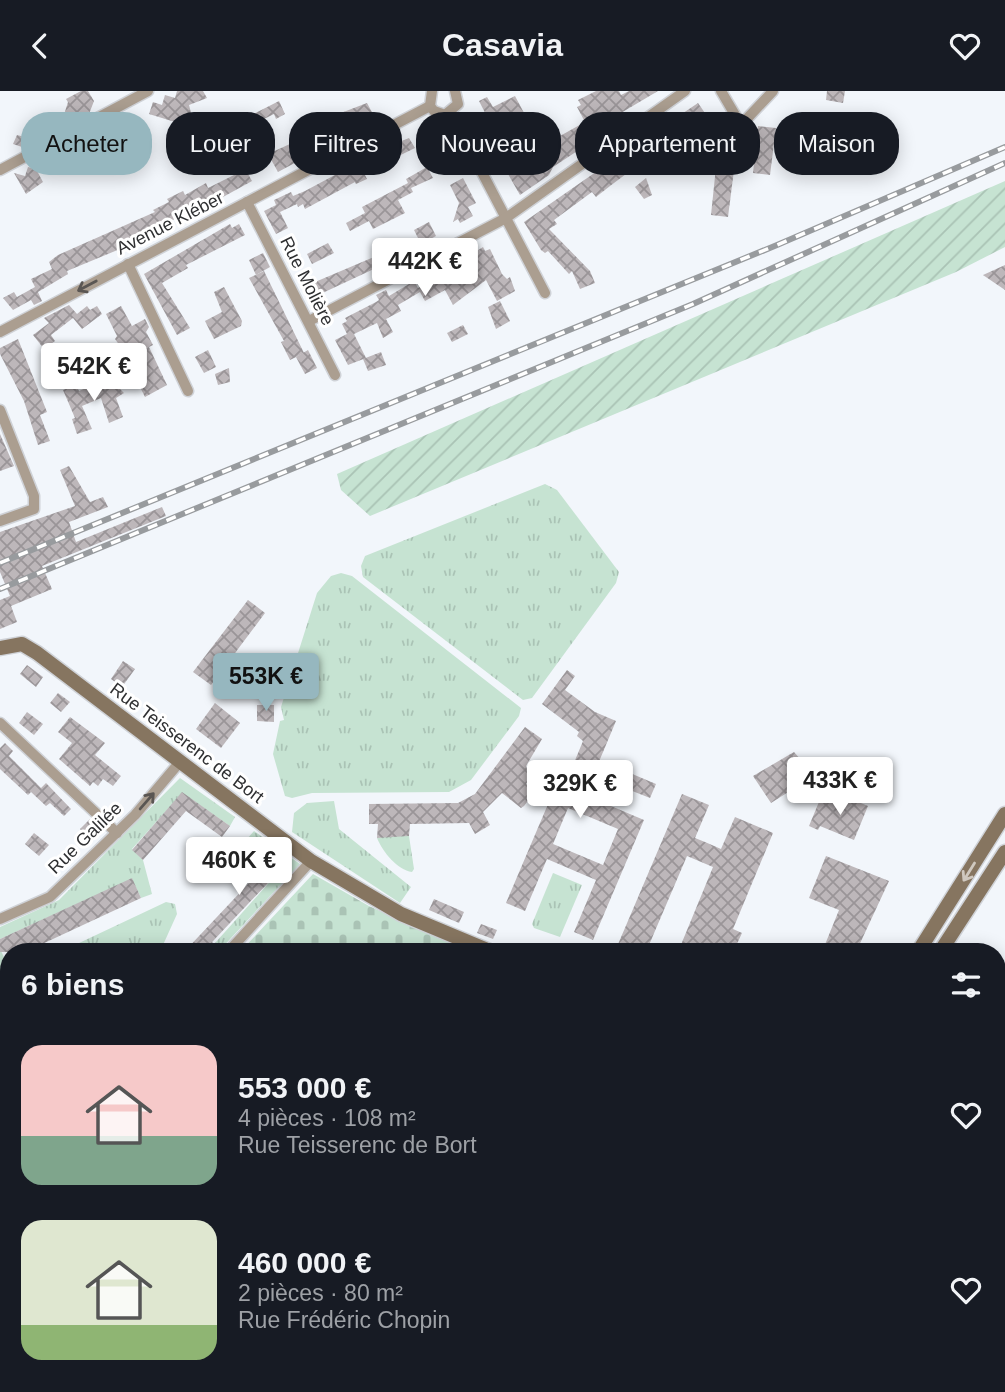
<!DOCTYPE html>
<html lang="fr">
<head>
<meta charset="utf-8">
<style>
	:root { --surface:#171b24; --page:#20242c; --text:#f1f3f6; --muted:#9ea1a6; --accent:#96b7bf }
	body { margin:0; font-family:Helvetica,sans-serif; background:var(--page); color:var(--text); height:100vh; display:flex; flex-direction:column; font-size:26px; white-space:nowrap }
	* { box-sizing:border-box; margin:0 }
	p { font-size:23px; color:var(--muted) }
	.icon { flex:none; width:38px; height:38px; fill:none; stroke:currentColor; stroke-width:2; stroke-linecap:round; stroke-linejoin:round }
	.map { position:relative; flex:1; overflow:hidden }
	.drawer { position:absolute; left:0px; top:852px; width:1006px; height:450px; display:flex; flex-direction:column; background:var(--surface); border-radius:28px 28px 0 0; box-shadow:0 4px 18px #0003 }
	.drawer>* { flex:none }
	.top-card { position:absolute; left:21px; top:21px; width:964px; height:63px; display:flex; gap:14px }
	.price { position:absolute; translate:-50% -60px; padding:0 16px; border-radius:7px; background:#fff; color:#222; font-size:23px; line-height:46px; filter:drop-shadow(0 2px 4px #0008) }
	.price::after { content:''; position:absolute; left:50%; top:42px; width:21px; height:16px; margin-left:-10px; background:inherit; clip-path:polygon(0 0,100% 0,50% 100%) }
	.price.current { background:var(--accent); color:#111 }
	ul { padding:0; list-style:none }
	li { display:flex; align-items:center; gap:21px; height:175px; padding:0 21px }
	li span { display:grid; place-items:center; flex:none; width:196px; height:140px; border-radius:21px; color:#555 }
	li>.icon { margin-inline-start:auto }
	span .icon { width:84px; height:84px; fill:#fffc; stroke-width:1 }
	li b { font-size:30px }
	h2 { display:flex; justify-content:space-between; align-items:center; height:84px; padding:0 21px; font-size:30px }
	.chip { padding:0 24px; border-radius:28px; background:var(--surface); box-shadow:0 4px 18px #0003; font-size:24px; line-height:63px }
	.chip.current { background:var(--accent); color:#111 }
	header { display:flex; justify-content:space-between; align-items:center; height:91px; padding:0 21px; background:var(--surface); font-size:32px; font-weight:700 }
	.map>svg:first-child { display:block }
	.grass { fill:url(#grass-tufts) }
	.forest { fill:url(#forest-crowns) }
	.cemetery { fill:url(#cemetery-stones) }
	.garden { fill:url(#garden-furrows) }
	.building { fill:url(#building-cross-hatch); fill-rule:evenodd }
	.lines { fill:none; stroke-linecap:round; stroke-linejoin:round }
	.street-casing { stroke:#cfd2d7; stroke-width:13 }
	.secondary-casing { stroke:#cfd2d7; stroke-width:17 }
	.street { stroke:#ab9e90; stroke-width:10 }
	.secondary { stroke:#867560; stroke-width:14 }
	.rail-casing { stroke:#989b9e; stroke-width:6 }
	.rail { stroke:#fff; stroke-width:3.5; stroke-dasharray:10; stroke-linecap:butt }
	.oneway { stroke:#5a5653 }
	.oneway2 { stroke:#cfc8bf }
	.labels { text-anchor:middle; stroke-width:6; stroke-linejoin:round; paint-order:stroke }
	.street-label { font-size:18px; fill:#2f3032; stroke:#fff }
</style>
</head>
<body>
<header><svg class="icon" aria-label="back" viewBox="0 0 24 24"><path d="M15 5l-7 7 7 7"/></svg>Casavia<svg class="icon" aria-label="heart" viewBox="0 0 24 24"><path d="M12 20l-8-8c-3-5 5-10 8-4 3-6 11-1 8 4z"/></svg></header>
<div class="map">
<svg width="1005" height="1301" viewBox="0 0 1005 1301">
	<defs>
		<pattern id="grass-tufts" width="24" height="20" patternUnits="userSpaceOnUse" patternTransform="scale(1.75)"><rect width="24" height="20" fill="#c6e3d2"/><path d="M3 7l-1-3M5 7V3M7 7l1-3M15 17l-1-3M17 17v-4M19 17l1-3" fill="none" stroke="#aac3b5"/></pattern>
		<pattern id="forest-crowns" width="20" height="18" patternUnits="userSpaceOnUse" patternTransform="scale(1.75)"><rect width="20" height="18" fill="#c6e3d2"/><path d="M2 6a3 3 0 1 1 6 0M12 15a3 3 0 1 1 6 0" fill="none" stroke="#aac3b5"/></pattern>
		<pattern id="cemetery-stones" width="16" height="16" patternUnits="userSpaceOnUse" patternTransform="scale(1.75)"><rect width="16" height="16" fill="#c6e3d2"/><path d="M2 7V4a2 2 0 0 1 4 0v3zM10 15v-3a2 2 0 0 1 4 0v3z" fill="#aac3b5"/></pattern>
		<pattern id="garden-furrows" width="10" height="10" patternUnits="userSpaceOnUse" patternTransform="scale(1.75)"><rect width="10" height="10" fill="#c6e3d2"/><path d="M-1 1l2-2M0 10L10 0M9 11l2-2" fill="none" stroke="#aac3b5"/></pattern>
		<pattern id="building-cross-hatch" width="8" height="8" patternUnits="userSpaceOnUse" patternTransform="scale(1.75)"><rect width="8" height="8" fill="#bdb7ba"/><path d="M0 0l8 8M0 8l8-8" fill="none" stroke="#9a9598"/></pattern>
	</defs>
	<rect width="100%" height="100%" fill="#f2f6fb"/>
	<g class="grass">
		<path d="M545,393L557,399L619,481L616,492L532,607L523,609L363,486L361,475L365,465Z"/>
		<path d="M341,482L352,485L521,617L519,625L471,689L449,701L312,702L292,707L285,705L273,663L280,630L284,629L281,616L317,502L331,485Z"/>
		<path d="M180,687L235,726L230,735L182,702L132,758L143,769L152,803L141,807L132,788L0,848V836L59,809Z"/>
		<path d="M334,710L339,738L411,796L400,812L292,741L294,722L307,712Z"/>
		<path d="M254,740L300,773L218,861H207L284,775L247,748Z"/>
		<path d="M387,745H409L414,778L412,781C397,779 383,761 377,747Z"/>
		<path d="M553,782L582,794L560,846L534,837L532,833Z"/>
		<path d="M166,811L175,813L177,823L163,854L148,861L144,854L129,861H60Z"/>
		<path d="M0,858L6,870L9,869V1032L0,1037Z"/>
		<path d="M9,1062V1122L0,1104V1066Z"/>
	</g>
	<g class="forest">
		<path d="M998,1120L1005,1123V1286L998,1293Z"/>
		<path d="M791,1293H997L988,1301H782Z"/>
	</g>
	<path class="cemetery" d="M313,783L369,815L470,861H240Z"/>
	<path class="garden" d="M1005,90V156L956,181L370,425L341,399L337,383Z"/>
	<g class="building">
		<path d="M81,0H88L94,10L89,23L79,22L74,31L66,28L64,36L54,35L50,43L42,41L39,49L30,48L25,57L13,53L17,44L25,46L29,37L42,41L38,40L41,31L50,34L53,24L63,27L68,11L66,8Z"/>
		<path d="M177,0H203L207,7L189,14L191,22L175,31L149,23L153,11L162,14L165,4L175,7Z"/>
		<path d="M596,0H619L621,4L629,0H658L604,32L607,37L595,44L597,47L553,76L549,84L520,104L504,76L517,69L526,84L543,74L535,59L585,31L577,16L581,14L578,9Z"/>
		<path d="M827,0H845L843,12L826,9Z"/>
		<path d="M515,5L532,37L501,53L479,10L487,6L493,16Z"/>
		<path d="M279,10L285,23L276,28L274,23L248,36L252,42L243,47L241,43L218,54L215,49L204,54L199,45L242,24L244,28Z"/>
		<path d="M367,12L374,25L345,41L347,45L335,51L333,46L301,62L304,67L278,81L268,63L303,47L301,44L333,25Z"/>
		<path d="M698,12L707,25L670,49L666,44L622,77L626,83L610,95L596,106L592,101L554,129L557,133L549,138L590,180L595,192L580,198L572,180L569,183L548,160L545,162L541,159L524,131L626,60L625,57L652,36L655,41Z"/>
		<path d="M758,35L776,37L770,84L753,82Z"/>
		<path d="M409,47L415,57L364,82L367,88L356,93L355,91L305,118L303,113L298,116L297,113L280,121L288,137L276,143L264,120L276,114L274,109L291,101L293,105L305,100L374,63L370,56L380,50L384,57Z"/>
		<path d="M436,51L443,64L440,66L442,70L433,74L425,57Z"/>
		<path d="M503,58L509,70L498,75L492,64Z"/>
		<path d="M243,74L252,90L194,122L192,118L132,153L67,180L68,183L38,201L42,210L34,214L31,209L13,219L3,207L14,201L17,206L35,196L31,188L52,178L49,171L58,164L155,121L153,119L169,111L167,108L183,100L185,104L206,92L208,97L234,84L232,80Z"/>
		<path d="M28,76L36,78L43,91L26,103L14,82L25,85Z"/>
		<path d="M427,76L433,87L411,97L413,101L398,109L405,122L373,138L369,130L350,140L346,132L365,122L362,116L408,92L406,88Z"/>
		<path d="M716,76L734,79L728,126L711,124Z"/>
		<path d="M463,87L476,112L468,116L473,125L460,132L458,128L453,131L459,112L450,94Z"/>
		<path d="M646,87L652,104L644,108L635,96Z"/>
		<path d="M429,131L436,145L421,153L414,139Z"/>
		<path d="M230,133L232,137L239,133L245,144L186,174L188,177L162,192L190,237L177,244L144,183Z"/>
		<path d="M396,148L403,162L387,170L391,178L380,184L376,177L314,206L308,194L388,160L385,155Z"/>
		<path d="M328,152L334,162L312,173L307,163Z"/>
		<path d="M483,156L485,160L490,158L502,183L507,188L510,186L515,200L497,210L486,189L453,214L445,199L425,210L420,201L398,214L401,220L386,228L393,241L383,247L377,232L354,243L366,267L348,274L335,249L347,243L342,233L347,230L345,227L376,211L379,209L376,204L386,199L389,205L414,190L418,197Z"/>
		<path d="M263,162L270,176L256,184L249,169Z"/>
		<path d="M1005,174V199L983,184Z"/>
		<path d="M264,180L304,262L290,269L281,251L284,250L249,187Z"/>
		<path d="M224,196L242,230L241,235L214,248L205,230L222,221L214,201Z"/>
		<path d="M500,210L510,230L496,238L488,216Z"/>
		<path d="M69,214L77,223L87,215L90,219L97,215L102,223L82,238L73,227L51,244L55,250L44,258L33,244L49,232L44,227Z"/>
		<path d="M121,215L132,235L145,228L149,236L146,241L153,254L149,256L167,294L145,306L137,290L143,287L125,252L120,255L115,248L117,245L106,223Z"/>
		<path d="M463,234L468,243L452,251L447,242Z"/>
		<path d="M18,248L47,321L40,324L50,350L38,354L24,310L0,263V257Z"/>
		<path d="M208,259L216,276L204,282L195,266Z"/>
		<path d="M308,259L317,277L305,283L296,266Z"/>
		<path d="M381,261L386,274L368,280L363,268Z"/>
		<path d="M229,277L230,291L218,294L215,283Z"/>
		<path d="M109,287L124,302L116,307L123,326L109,332L101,307L82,315L92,338L77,343L72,328L75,327L63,299L76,294L79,300Z"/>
		<path d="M0,343L14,375L0,380Z"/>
		<path d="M69,375L90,411L103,406L108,416L69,431L76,451L162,416L166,425L42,475L52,498L11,515L17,531L0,538V509L10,505L0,481V441L75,415L60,379Z"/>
		<path d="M248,509L265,522L211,594L193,581Z"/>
		<path d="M123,570L135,578L122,596L111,588Z"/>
		<path d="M27,574L43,586L36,596L20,583Z"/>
		<path d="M567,579L575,585L565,599L595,621L616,630L585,704L644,729L593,849L574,841L596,789L547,768L525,820L506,812L557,692L564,696L583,650L577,645L579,641L542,613ZM568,717L618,738L603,774L553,753Z"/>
		<path d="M58,602L70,611L61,621L50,612Z"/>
		<path d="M215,612L240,632L221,657L196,638Z"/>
		<path d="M257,614H274V631L257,630Z"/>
		<path d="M27,621L43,633L34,644L19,632Z"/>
		<path d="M70,626L105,652L95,664L121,685L113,695L103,688L98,695L93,691L90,695L59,668L72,652L58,641Z"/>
		<path d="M525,636L542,648L526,675L530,687L526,693L533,697L530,701L533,703L524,715L521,717L502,702L483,721L490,734L475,743L469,732L410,733L409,745L377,747L378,733H369V713L458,712L475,703Z"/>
		<path d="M5,652L13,660L9,665L41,697L46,692L71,718L64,725L50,712L46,715L31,701L28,704L0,678V657Z"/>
		<path d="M794,661L801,669L794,674L801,684L789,692L793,698L771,712L753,685Z"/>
		<path d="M618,677L656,693L650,707L612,692Z"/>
		<path d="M839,677L848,681L842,696L832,691Z"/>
		<path d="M182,701L230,735L222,746L186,720L143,769L132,759Z"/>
		<path d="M682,703L709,714L695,747L705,751L721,758L735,726L773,742L733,838L742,842L736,855L727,852L723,861H678L713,776L687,765L646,861H622L616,858Z"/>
		<path d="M844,705L868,715L854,749L820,735L818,739L809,735L821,706L840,714Z"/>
		<path d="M90,728L100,738L89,748L80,738Z"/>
		<path d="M34,742L49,754L39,765L25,753Z"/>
		<path d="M247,748L284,775L212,851L214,853L207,861H184L263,777L239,759Z"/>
		<path d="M826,765L889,790L856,861H822L839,819L809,807Z"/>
		<path d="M132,787L141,807L25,861H0V848Z"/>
		<path d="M434,808L464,821L459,832L429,819Z"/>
		<path d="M481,833L497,839L493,848L477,842Z"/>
	</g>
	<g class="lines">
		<g class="street-casing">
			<g id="street">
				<path d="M432,0L430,15L434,20L445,24L458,13L455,0"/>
				<path d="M721,0L741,34L773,0"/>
				<path d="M451,22L545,202"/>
				<path d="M0,79L148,0"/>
				<path d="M247,111L335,284"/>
				<path d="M128,173L188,300"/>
				<path d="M309,230L506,127L685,0"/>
				<path d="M0,241L430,15"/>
				<path d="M0,319L34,405V418L0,430"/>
				<path d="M0,632L117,742"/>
				<path d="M0,828L50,806L135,724L179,672"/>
				<path d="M228,861L311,770"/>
				<path d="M0,1287L9,1286"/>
				<path d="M168,1293L169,1301"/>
				<path d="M120,1301L121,1293"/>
			</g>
		</g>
		<g class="secondary-casing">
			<g id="secondary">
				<path d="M0,557L22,553L37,562L311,770L401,823L492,861"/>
				<path d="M918,861L1005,723"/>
				<path d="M940,861L1005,761"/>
				<path d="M998,1074L1005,1077"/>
				<path d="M0,1243L9,1241"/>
				<path d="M0,1263L9,1261"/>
			</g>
		</g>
		<use href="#street" class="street"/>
		<use href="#secondary" class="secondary"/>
		<g class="rail-casing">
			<g id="rail">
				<path d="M0,472L777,154L1005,56"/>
				<path d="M0,498L693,213L1005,72"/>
			</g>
		</g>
		<use href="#rail" class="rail"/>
	</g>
	<defs><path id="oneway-shaft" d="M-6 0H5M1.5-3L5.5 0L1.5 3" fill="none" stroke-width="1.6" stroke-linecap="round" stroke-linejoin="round" transform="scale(1.75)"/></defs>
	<g class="oneway">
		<use href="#oneway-shaft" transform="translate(87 195) rotate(152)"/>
		<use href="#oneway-shaft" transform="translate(147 710) rotate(-49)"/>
	</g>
	<use class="oneway2" href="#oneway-shaft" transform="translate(969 781) rotate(122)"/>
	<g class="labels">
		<g class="street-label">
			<text transform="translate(170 132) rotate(-27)" y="6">Avenue Kléber</text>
			<text transform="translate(307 190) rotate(63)" y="6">Rue Molière</text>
			<text transform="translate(187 652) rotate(37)" y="6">Rue Teisserenc de Bort</text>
			<text transform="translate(85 747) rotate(-44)" y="6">Rue Galilée</text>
		</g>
	</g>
</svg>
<b class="price" style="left:425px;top:207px">442K €</b>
<b class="price" style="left:94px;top:312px">542K €</b>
<b class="price current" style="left:266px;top:622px">553K €</b>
<b class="price" style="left:840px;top:726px">433K €</b>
<b class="price" style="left:580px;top:729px">329K €</b>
<b class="price" style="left:239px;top:806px">460K €</b>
<div class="top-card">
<a class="chip current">Acheter</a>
<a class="chip">Louer</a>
<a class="chip">Filtres</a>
<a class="chip">Nouveau</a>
<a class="chip">Appartement</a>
<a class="chip">Maison</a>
</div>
<section class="drawer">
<h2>6 biens<svg class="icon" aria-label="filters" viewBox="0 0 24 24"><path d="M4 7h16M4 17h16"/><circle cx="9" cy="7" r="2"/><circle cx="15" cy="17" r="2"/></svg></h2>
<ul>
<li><span style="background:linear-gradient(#f6c9c9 65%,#7fa58c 0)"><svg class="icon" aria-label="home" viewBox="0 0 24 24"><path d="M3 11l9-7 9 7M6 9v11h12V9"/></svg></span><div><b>553 000 €</b><p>4 pièces · 108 m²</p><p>Rue Teisserenc de Bort</p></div><svg class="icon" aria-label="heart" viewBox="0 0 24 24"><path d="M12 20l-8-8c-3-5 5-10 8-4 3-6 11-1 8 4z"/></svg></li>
<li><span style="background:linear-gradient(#dfe7d0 75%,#8fb573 0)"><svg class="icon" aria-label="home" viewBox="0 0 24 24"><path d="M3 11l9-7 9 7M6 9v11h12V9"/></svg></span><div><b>460 000 €</b><p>2 pièces · 80 m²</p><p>Rue Frédéric Chopin</p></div><svg class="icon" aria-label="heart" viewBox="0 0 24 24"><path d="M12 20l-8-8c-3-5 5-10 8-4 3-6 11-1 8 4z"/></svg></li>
</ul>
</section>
</div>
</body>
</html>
